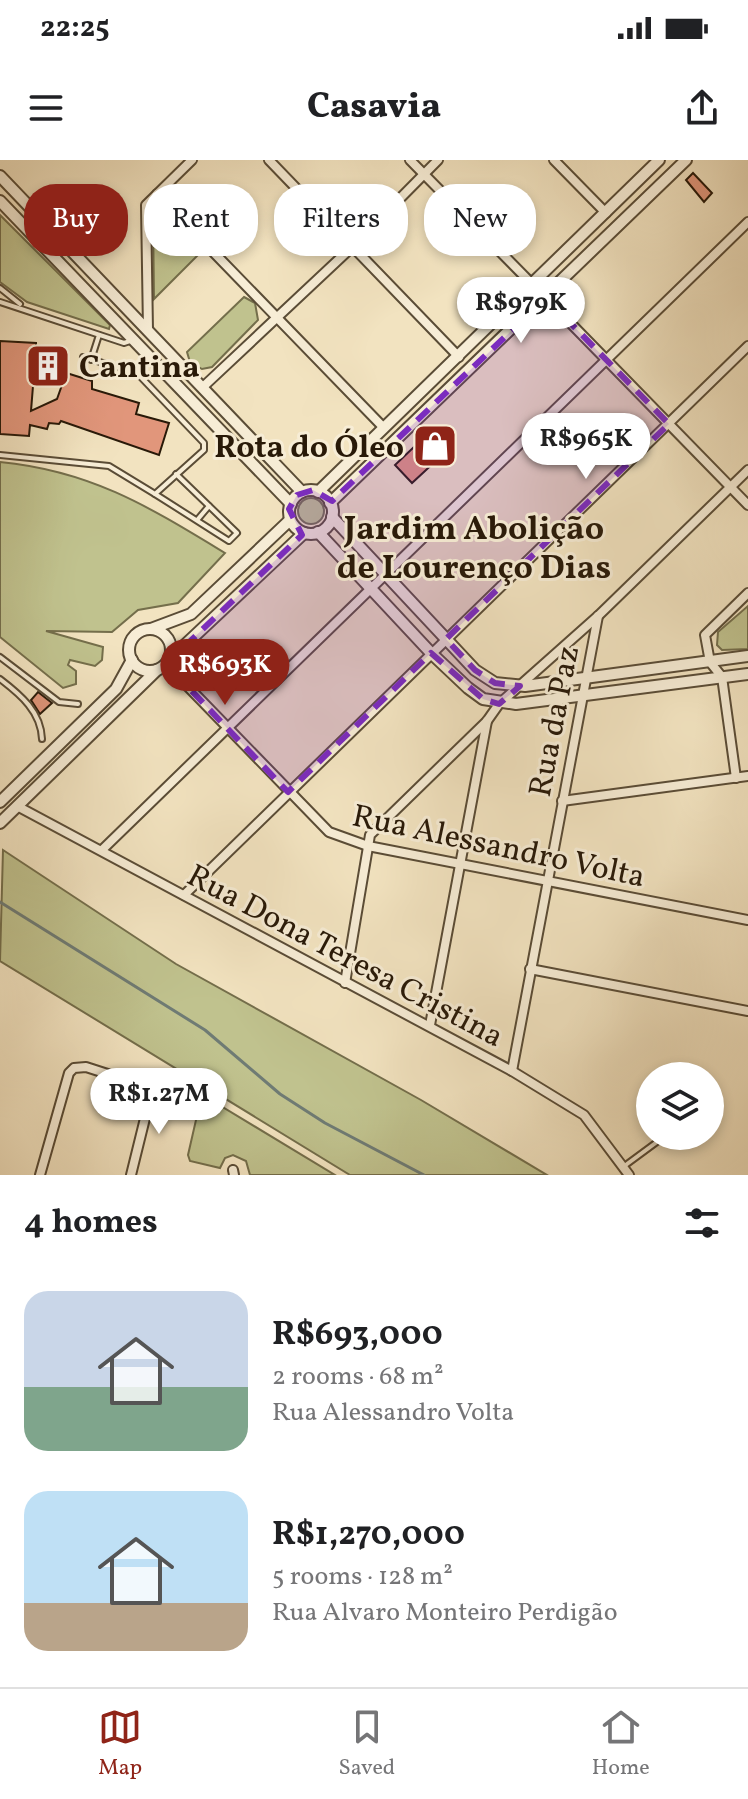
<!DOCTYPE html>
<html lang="en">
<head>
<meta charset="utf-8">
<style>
	:root { --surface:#fff; --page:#f6f6f6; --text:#202124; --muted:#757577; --line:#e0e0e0; --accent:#8f2418 }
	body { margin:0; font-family:Vollkorn,serif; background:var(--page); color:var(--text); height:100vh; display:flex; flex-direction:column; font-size:30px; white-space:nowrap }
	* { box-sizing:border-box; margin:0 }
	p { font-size:26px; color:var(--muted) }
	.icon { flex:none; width:44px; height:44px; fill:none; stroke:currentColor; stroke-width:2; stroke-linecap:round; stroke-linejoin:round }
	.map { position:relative; height:1015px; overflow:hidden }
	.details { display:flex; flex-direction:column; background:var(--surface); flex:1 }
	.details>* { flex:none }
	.banner { position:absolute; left:24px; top:24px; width:700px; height:72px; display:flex; gap:16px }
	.fabs { position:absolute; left:636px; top:902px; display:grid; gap:16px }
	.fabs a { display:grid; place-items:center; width:88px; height:88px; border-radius:50%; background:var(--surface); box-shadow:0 4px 12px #0003; font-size:40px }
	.price { position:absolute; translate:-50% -68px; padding:0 18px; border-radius:28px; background:#fff; color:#222; font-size:26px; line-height:52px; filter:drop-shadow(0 2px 4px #0008) }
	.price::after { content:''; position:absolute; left:50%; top:48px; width:24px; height:18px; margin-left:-12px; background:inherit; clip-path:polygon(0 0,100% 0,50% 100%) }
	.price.on { background:var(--accent); color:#fff }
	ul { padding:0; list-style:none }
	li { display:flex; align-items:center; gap:24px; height:200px; padding:0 24px }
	li span { display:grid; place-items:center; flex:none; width:224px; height:160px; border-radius:24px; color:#555 }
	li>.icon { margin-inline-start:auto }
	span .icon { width:96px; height:96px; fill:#fffc; stroke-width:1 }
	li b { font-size:34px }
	h2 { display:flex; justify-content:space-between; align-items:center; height:96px; padding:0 24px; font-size:34px }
	.pill { padding:0 28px; border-radius:32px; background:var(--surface); box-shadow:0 4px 12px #0003; font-size:28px; line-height:72px }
	.pill.on { background:var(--accent); color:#fff }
	.status { display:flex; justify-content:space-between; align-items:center; height:56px; padding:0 40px; background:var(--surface); direction:ltr }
	.status svg { height:22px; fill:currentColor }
	header { display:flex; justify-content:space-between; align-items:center; height:104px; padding:0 24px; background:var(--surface); font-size:36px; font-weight:800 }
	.tabs { display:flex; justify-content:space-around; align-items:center; height:112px; border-top:2px solid var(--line); background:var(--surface); font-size:22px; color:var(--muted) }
	.tabs a { display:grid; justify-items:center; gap:4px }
	.tabs .on { color:var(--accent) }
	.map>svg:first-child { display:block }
	.green { fill:#c0c28e; stroke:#746e4b; stroke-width:2 }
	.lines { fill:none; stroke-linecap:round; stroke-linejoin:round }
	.stream { stroke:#6f7b74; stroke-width:3 }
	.building { fill:#e1967b; stroke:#281908; stroke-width:2; fill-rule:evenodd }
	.service-casing { stroke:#5a4c36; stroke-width:8 }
	.minor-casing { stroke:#5a4c36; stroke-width:12 }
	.tertiary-casing { stroke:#5a4c36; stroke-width:14 }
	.service { stroke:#f7edd6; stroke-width:4 }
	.minor { stroke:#f7edd6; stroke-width:8 }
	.tertiary { stroke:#f7edd6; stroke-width:10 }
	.marked { fill:#7b2cbf; fill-opacity:0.2; stroke:#7b2cbf; stroke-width:6; stroke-dasharray:16 10; stroke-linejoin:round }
	.labels { text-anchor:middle; stroke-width:6; stroke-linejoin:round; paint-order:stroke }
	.poi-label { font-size:32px; font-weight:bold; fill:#281908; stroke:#f7edd6; text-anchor:start }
	.street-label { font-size:32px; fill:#281908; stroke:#f7edd6 }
	.neighbourhood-label { font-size:34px; font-weight:bold; fill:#281908; stroke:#f7edd6 }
</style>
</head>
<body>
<div class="status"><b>22:25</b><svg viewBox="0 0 49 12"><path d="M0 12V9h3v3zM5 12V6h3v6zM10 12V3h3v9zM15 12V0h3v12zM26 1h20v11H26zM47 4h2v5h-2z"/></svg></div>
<header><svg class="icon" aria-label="menu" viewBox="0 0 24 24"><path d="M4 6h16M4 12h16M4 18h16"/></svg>Casavia<svg class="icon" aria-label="share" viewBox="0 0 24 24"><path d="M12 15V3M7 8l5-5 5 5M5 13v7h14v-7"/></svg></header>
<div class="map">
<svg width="748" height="1015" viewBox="0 0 748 1015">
	<rect width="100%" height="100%" fill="#f2e3c0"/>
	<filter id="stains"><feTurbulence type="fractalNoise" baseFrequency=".0025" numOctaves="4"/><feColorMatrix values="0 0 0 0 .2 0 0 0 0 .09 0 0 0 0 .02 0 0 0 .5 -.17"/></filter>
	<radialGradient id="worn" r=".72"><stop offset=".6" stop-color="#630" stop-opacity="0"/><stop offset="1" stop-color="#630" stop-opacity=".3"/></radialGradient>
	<g class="green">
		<path d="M158,49H166L203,90L154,139L153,54Z"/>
		<path d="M0,55L110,165L109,169L27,142L0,122Z"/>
		<path d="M244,137L255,143L258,160L212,207L202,209L190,202L187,192Z"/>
		<path d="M0,302C92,311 149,347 225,393L178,443L138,450L112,472L46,471L103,487L102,500L95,506L70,500L68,505L76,511V524L63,528L0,477Z"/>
		<circle cx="311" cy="351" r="13"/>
		<path d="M748,446V489L722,490L717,485L718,472Z"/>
		<path d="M3,690L176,804L421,940L547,1015H350L0,801Z"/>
		<path d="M206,937L335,1015H250L246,1001L233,995L225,998L220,1008L190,1001L188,995L201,938Z"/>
	</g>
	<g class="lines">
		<path class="stream" d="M0,742L205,870L280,934L325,963L424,1015"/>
	</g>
	<g class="building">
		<path d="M693,13L712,33L704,42L686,20Z"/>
		<path d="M0,181L36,183V191L54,193L53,197H58L57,210L92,221V229L139,243L136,254L169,263L159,295L61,261L59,264L49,263L47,269L30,265L29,276L0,274ZM62,225L57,239L31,251L33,226Z"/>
		<path d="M435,267L453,285L412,323L395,305Z"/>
		<path d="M38,532L52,543L40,554L31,540Z"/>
	</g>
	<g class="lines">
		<g class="service-casing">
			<g id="service">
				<path d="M0,128L20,144"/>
				<path d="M0,142L124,183L130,181"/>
				<path d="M91,200L99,175"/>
				<path d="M0,295L109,306L155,334L204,290V283L137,213L83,197"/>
				<path d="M155,334L229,381L237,373L176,314"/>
				<path d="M198,359L209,346"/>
				<path d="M0,497L59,542L78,544"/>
				<path d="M0,519C21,535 41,552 42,579"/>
				<path d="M623,1007L665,976"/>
			</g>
		</g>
		<g class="minor-casing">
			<g id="minor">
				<path d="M269,0L459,197"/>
				<path d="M410,0L532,124"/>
				<path d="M554,0L606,53"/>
				<path d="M157,34L384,268"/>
				<path d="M546,138L748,345"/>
				<path d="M148,170L146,45L192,0"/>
				<path d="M204,226L351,88L438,0"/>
				<path d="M166,504L329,672L368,686L748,760"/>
				<path d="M736,618L722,517L710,502L705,475L748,433"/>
				<path d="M562,641L748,616"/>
				<path d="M17,646L512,911L584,955L629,1015"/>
				<path d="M103,689L748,62"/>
				<path d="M184,735L748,186"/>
				<path d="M530,809L748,851"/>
				<path d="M345,823L370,675L487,561L499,544L598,456L748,310"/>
				<path d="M430,865L487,561"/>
				<path d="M512,911L598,456"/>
				<path d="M233,1010L234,1015"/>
				<path d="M40,1015L69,913L74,908L86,907L148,927L151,934L131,1015"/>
			</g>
		</g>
		<g class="tertiary-casing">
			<g id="tertiary">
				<path d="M0,16L302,332"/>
				<path d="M0,41L291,344"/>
				<circle cx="311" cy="352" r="22"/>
				<path d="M318,332L659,0"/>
				<path d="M330,343L686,0"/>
				<path d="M332,357L475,510L495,523L525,526L748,496"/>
				<path d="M318,372L431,493L468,528L483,539L516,544L748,514"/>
				<circle cx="150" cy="490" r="21"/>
				<path d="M151,469L191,454L290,360"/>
				<path d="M170,499L304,373"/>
				<path d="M0,642L116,529L132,500"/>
				<path d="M0,663L157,510"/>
			</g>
		</g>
		<use href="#service" class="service"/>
		<use href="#minor" class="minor"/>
		<use href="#tertiary" class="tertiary"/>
	</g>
	<path class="marked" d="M546,138L669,264L446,479L475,510L495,523L520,526L499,544L483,539L431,493L288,632L166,504L302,375L289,349L297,335L313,330L332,341Z"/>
	<defs>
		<g id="building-square" transform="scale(2.3)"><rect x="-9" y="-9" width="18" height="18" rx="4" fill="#8f2418" stroke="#f7edd6"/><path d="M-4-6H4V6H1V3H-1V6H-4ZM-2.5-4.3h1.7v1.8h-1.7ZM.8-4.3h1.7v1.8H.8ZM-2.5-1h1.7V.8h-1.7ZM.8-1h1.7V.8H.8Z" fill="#fff"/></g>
		<g id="shop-square" transform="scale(2.3)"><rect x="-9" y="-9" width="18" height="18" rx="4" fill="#8f2418" stroke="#f7edd6"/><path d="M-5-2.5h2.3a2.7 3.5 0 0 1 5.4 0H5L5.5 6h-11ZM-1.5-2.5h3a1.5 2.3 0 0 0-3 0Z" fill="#fff"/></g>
	</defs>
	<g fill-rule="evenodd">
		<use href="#building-square" x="48" y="206"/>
		<use href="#shop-square" x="435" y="286"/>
	</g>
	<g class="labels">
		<g class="poi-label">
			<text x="79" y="217">Cantina</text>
			<text x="404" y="297" text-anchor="end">Rota do Óleo</text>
		</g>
		<g class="street-label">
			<text transform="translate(553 561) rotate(-79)" y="11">Rua da Paz</text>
			<text transform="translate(499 685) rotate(12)" y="11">Rua Alessandro Volta</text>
			<text transform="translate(346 795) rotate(28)" y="11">Rua Dona Teresa Cristina</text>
		</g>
		<g class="neighbourhood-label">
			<text x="474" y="379">Jardim Abolição<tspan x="474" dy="39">de Lourenço Dias</tspan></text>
		</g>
	</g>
	<rect width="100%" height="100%" filter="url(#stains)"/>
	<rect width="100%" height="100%" fill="url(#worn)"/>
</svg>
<div class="fabs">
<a><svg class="icon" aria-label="layers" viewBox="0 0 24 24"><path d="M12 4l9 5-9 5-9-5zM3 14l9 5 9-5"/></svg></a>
</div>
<b class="price" style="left:521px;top:185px">R$979K</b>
<b class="price" style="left:586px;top:321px">R$965K</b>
<b class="price on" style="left:225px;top:547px">R$693K</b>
<b class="price" style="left:159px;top:976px">R$1.27M</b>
<div class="banner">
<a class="pill on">Buy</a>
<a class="pill">Rent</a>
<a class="pill">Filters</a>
<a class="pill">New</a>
</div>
</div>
<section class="details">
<h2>4 homes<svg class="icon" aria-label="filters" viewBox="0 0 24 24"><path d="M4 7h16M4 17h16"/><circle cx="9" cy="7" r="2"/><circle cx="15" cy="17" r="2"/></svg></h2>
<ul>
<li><span style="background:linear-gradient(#c9d6e8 60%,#7fa58c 0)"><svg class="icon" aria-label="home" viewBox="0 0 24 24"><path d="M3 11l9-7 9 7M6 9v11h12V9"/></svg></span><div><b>R$693,000</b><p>2 rooms · 68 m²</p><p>Rua Alessandro Volta</p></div></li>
<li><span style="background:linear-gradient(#bfe0f5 70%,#b9a48a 0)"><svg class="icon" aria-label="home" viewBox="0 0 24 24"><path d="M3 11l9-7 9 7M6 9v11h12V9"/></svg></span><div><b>R$1,270,000</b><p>5 rooms · 128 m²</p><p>Rua Alvaro Monteiro Perdigão</p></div></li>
</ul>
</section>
<nav class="tabs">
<a class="on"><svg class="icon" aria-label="map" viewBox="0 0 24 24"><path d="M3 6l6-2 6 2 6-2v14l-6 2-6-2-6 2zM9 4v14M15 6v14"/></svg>Map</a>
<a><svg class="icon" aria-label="saved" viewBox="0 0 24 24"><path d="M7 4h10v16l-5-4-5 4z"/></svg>Saved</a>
<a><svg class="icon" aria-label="home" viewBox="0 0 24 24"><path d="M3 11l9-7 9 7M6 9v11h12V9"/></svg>Home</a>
</nav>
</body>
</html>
